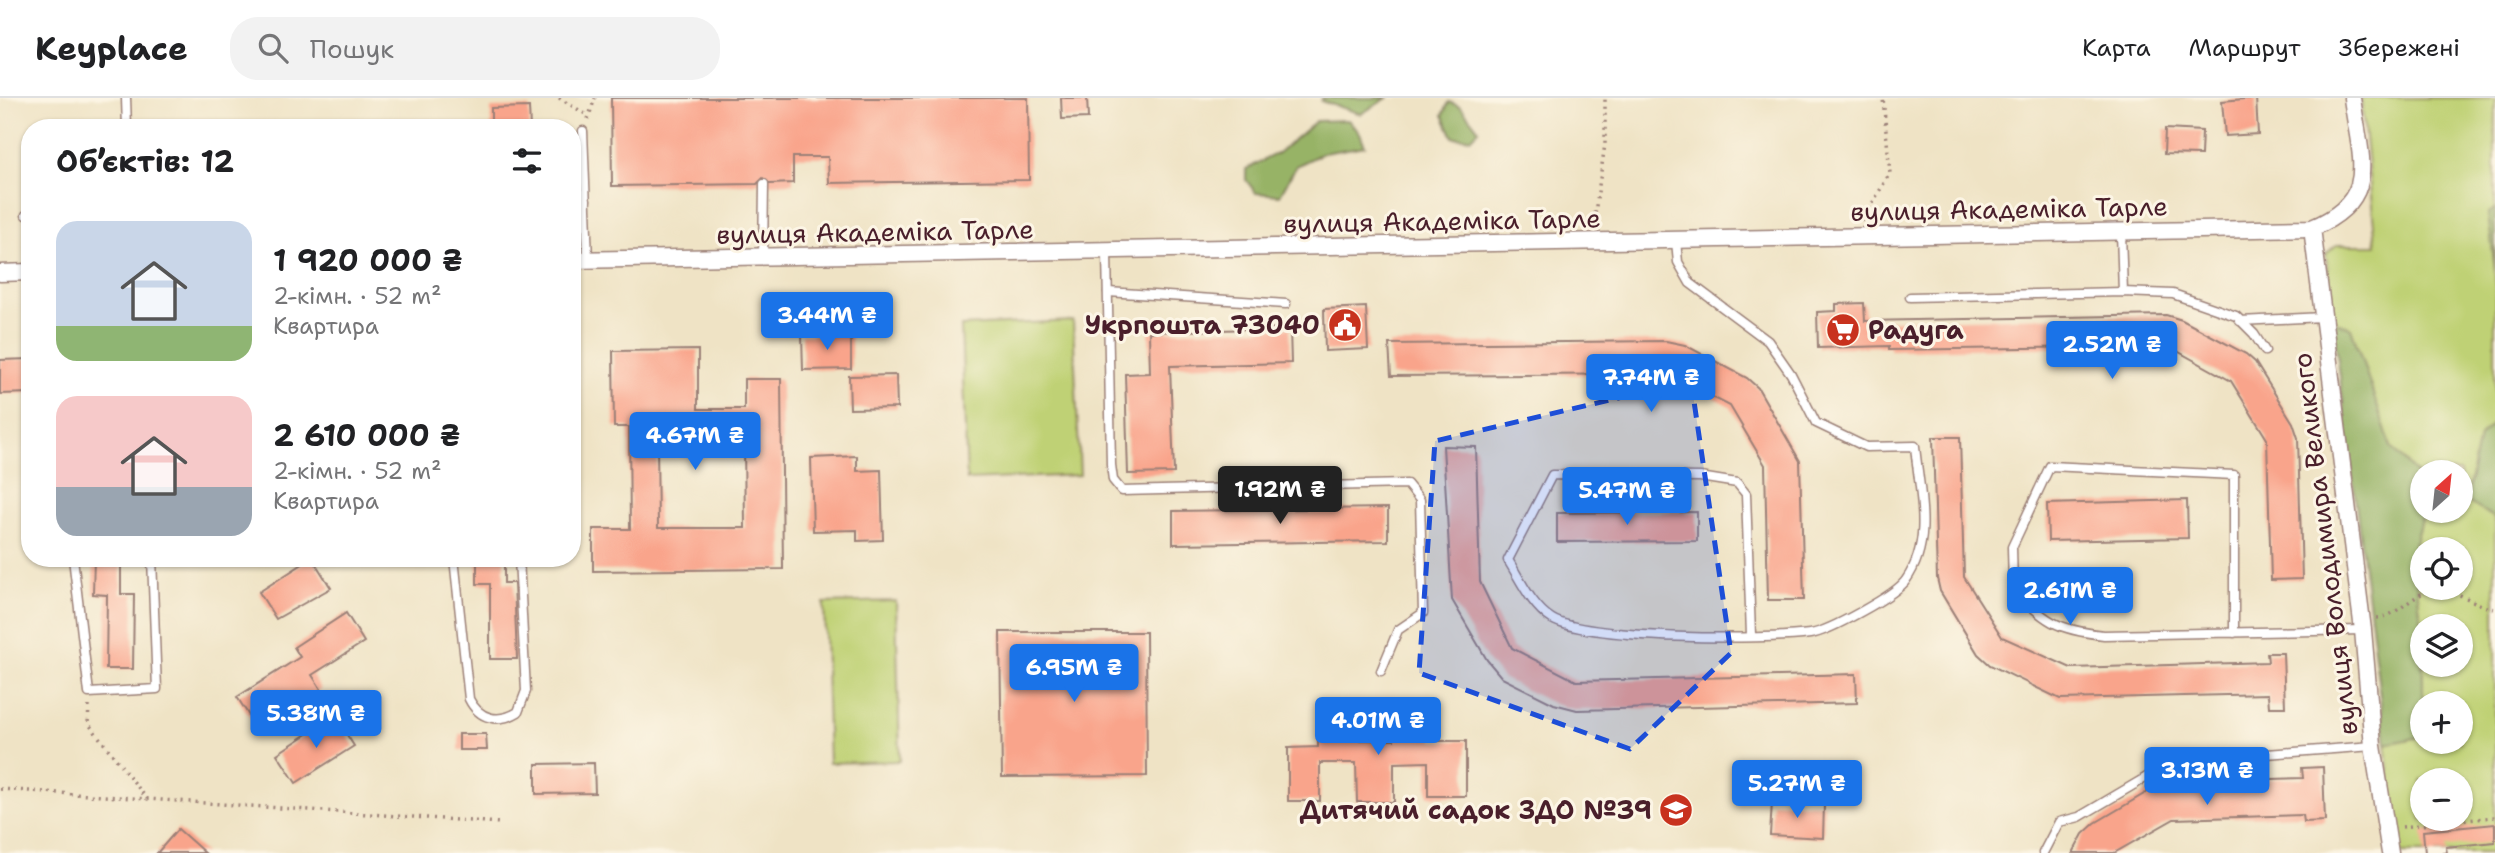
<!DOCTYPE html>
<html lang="uk">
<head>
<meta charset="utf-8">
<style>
	:root { --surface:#fff; --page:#f2f2f2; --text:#202124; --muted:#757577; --line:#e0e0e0; --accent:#1a73e8 }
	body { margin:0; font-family:"Shantell Sans",sans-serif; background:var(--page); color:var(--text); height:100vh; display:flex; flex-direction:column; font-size:26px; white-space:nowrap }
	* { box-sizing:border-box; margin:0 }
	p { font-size:23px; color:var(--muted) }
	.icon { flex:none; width:38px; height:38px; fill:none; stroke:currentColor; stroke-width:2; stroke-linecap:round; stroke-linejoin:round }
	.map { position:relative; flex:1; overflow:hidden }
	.drawer { position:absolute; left:21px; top:21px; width:560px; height:448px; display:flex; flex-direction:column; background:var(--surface); border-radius:28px; box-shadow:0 2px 5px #0004 }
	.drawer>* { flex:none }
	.needle { width:46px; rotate:27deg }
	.controls { position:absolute; left:2410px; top:362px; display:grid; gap:14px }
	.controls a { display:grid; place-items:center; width:63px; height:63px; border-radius:50%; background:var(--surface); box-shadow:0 2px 5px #0004; font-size:35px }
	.price { position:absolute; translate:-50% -60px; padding:0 16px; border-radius:7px; background:var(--accent); color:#fff; font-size:23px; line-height:46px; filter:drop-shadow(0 2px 4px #0008) }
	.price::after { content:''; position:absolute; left:50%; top:42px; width:21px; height:16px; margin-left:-10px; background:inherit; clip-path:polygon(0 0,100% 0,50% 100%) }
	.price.selected { background:#222; color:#fff }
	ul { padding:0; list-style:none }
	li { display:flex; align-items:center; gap:21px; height:175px; padding:0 35px }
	li span { display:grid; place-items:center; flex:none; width:196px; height:140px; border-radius:21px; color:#555 }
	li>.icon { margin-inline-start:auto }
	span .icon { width:84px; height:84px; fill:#fffc; stroke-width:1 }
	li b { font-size:30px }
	h2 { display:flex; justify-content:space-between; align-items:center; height:84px; padding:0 35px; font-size:30px }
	header { display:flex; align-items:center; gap:42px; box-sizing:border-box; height:98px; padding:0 35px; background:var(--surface); border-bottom:2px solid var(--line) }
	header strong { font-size:33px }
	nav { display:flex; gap:38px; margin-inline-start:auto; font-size:24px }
	.search { width:490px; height:63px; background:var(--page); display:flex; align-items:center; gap:18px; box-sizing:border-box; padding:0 24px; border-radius:28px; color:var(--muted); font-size:26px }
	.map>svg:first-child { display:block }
	.green { fill:#bfd174; stroke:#847850; stroke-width:2; fill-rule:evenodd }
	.forest { fill:#97b366; stroke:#706948; stroke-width:2 }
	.building { fill:#f9a48b; fill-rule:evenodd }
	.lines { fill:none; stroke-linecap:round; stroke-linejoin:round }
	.lane-casing { stroke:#9c8178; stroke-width:11 }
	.street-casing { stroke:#9c8178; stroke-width:19 }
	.path { stroke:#9c8178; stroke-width:3.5; stroke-dasharray:2 5; stroke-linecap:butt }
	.lane { stroke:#fff; stroke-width:8 }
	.street { stroke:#fff; stroke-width:16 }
	.marked { fill:#1d4ed8; fill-opacity:0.2; stroke:#1d4ed8; stroke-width:5; stroke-dasharray:14 9; stroke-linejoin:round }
	.labels { text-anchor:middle; stroke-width:6; stroke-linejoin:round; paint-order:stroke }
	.street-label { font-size:26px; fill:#4a1f2b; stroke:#fcf5e5 }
	.poi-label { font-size:26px; font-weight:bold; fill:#4a1f2b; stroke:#fcf5e5; text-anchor:end }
</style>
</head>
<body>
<header>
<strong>Keyplace</strong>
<div class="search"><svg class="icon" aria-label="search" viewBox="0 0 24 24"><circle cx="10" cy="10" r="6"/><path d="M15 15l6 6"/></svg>Пошук</div>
<nav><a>Карта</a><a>Маршрут</a><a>Збережені</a></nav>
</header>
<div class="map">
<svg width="2495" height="755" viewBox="0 0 2495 755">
	<rect width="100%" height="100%" fill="#fcf5e5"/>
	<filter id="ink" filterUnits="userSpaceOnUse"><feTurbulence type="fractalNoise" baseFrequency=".0143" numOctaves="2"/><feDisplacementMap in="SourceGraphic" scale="14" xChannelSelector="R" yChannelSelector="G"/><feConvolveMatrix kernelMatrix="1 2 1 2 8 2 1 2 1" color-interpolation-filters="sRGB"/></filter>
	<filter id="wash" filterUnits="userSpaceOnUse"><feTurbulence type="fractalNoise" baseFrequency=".00686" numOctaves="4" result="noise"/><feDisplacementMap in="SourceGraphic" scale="28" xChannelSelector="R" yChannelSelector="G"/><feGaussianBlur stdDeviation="1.57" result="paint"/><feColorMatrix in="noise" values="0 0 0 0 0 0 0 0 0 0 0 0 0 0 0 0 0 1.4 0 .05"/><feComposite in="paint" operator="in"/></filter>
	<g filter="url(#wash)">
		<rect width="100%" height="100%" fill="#efe3c5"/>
		<g class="green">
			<path d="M2361,0H2495V755H2399L2386,646L2420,639L2422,611V644H2460V606L2422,605L2423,567H2460V528H2422V534L2413,452L2423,413H2460V374H2422V382L2391,349L2351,230L2333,223L2326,156L2336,147H2376ZM2422,452H2460V490H2422ZM2422,682H2460V721H2422Z"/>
			<path d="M1073,223L1080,377L967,382L961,228Z"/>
			<path d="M896,503L900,663L829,665L824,505Z"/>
		</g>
		<g class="forest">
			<path d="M1322,0H1387L1361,16L1321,3Z"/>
			<path d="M1449,4L1461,9L1479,32L1471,40L1453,39L1443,17Z"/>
			<path d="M1348,22L1360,35L1365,48L1323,55L1296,68L1280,97L1256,95L1246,82V71L1278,55L1316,23Z"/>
			<path d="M2495,111V173L2488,115Z"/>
			<path d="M2333,223L2351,230L2391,349L2422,382L2423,413L2413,452L2422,534L2423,592L2420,639L2386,646Z"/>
			<path d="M2495,324V420L2466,403L2479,339Z"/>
		</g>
		<g id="blocks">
			<g class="building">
				<path d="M611,0H1028L1029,82L829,85L828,59H793V85L770,86L763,80L757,86L612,88Z"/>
				<path d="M1061,0H1087L1088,20L1062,21Z"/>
				<path d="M2256,0L2258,36L2225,38L2222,3Z"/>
				<path d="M529,9L530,30H491V10Z"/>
				<path d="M2165,31L2202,33L2201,57L2164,56Z"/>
				<path d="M1864,205L1865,223L2166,217L2182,222L2246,256L2255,264L2293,325L2298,340L2302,481L2271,482L2267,341L2231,283L2168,248L1889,252V248L1818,250L1817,214L1836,213V206Z"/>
				<path d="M1366,209L1368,251L1325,253L1324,211Z"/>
				<path d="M1290,230L1291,265L1170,268L1174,375L1128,376L1125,276L1150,275L1149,234Z"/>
				<path d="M851,236V271L803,272L802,237Z"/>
				<path d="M1666,243L1685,247L1747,280L1758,290L1800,363L1804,502H1768L1765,367L1730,308L1668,276L1391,278L1389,246Z"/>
				<path d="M698,252V311H744V281H781L783,471L593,473V431H630L629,329H614L613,253ZM744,342L745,430H658L657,343Z"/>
				<path d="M30,261V295L0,296V262Z"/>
				<path d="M896,277L897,310L850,311L849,278Z"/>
				<path d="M1933,339H1960L1964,479L2002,539L2071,570L2268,564L2267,555H2283L2285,609H2269L2268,596L2060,601L1990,567L1978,556L1940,493L1937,480Z"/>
				<path d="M1443,348L1476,349L1480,484L1512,550L1576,583L1856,576L1857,605L1577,612L1554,606L1502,580L1487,562L1452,502Z"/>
				<path d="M857,358V373L881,372L883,442L857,443V432L813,433L811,360Z"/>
				<path d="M2187,402L2188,440L2048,443L2047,406Z"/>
				<path d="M1388,410V443L1173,446V413Z"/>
				<path d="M1697,414V443L1557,444V415Z"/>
				<path d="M94,460H121V496H134L133,571H106L107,497L93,496Z"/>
				<path d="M312,460L331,490L276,521L259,494Z"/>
				<path d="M477,460H504V485H514L517,561H490V486H477Z"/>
				<path d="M346,515L364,544L312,577L321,591L259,633L237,599L300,559L294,549Z"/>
				<path d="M1000,534H1146L1147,678L1002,679Z"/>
				<path d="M1432,608L1433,643H1466V698H1428V664L1394,665V704H1357L1356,665H1320V703H1288V650L1318,649V610H1353L1354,642H1394V609Z"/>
				<path d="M335,618L354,648L296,685L277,656Z"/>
				<path d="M459,636H486L487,652H459Z"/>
				<path d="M594,665L595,695L536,696V666Z"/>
				<path d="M2323,669L2325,723L2304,724L2303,717L2174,721L2114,755H2073L2083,736L2095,725L2156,689L2173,684L2303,680L2302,670Z"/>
				<path d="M1772,704L1824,706L1823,740L1770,737Z"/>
				<path d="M2495,726V744L2446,749L2447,755H2425L2423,733Z"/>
				<path d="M178,731L205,755H157Z"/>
			</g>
		</g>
	</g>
	<g filter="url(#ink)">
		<use href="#blocks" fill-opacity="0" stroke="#9c8178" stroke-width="2"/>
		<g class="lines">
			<g class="lane-casing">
				<g id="lane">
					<path d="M126,0L127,30"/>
					<path d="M583,33L588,162"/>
					<path d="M572,103L586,102"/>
					<path d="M26,117H30"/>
					<path d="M2121,135L2123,194"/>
					<path d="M1676,143L1678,164L1690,185L1768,243L1791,276L1816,325L1866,349L1915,348C1919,393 1934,442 1906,482C1897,496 1828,534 1810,536C1765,542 1588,542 1552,521C1532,509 1520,481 1508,462L1552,377L1700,379L1737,385L1746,396L1751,537"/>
					<path d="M1107,154L1111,367L1113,382L1122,393L1407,386L1420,402L1423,515L1398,532L1381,573"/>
					<path d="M763,161L764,86"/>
					<path d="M1108,194L1286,206"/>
					<path d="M1910,199L2123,194L2173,196L2236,218L2254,236L2265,253"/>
					<path d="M2240,223L2323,219"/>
					<path d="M73,460L89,595L157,591L152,460"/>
					<path d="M454,460L469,601C479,621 498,626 518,614L526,593L519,460"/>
					<path d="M2234,535V377L2050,368L2012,449L2013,489C2044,523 2056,532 2104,537L2363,532"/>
					<path d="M2043,755L2059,724L2079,719L2174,663L2373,648"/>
				</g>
			</g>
			<g class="street-casing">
				<g id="street">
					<path d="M2312,130L2363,532L2373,648L2390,755"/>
					<path d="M572,162L2312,130C2381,101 2360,61 2352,0"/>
					<path d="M0,175L30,174"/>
				</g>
			</g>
			<g class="path">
				<path d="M559,0L589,18"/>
				<path d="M588,21L595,0"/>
				<path d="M1862,123L1890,75L1883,0"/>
				<path d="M1593,129L1605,46V0"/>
				<path d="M2377,520C2397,519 2412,496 2432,492C2454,488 2474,508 2495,511"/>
				<path d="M89,608L88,625L147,701"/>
				<path d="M0,691L501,725"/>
				<path d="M2402,729L2495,719"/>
			</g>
			<use href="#lane" class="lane"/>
			<use href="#street" class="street"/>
		</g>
	</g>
	<path class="marked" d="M1691,283L1731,555L1630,651L1419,575L1435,343Z"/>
	<defs>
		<g id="civic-disc" transform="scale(1.75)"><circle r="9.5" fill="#c8321e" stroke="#fcf5e5"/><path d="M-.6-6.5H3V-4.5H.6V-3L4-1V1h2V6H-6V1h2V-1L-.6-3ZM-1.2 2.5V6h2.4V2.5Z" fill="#fff"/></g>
		<g id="supermarket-disc" transform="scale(1.75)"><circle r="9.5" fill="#c8321e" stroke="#fcf5e5"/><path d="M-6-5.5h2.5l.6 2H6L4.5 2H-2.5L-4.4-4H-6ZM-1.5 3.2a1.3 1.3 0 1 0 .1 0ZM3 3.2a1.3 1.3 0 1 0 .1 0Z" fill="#fff"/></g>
		<g id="school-disc" transform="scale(1.75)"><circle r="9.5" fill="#c8321e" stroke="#fcf5e5"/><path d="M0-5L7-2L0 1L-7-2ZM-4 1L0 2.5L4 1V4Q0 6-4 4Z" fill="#fff"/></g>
	</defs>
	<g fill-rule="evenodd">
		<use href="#civic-disc" x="1345" y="227"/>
		<use href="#supermarket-disc" x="1843" y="232"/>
		<use href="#school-disc" x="1676" y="712"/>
	</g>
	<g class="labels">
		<g class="street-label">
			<text transform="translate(2009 111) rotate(-1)" y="9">вулиця Академіка Тарле</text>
			<text transform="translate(1442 123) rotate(-1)" y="9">вулиця Академіка Тарле</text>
			<text transform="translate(875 134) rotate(-1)" y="9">вулиця Академіка Тарле</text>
			<text transform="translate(2325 446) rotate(-97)" y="9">вулиця Володимира Великого</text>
		</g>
		<g class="poi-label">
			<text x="1320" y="236">Укрпошта 73040</text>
			<text x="1868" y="241" text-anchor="start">Радуга</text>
			<text x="1652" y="721">Дитячий садок ЗДО №39</text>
		</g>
	</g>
</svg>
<div class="controls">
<a><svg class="needle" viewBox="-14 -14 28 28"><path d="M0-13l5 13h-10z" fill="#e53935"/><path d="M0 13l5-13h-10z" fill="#757577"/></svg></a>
<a><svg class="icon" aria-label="locate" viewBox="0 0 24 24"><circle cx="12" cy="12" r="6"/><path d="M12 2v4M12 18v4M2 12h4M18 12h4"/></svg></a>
<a><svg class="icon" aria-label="layers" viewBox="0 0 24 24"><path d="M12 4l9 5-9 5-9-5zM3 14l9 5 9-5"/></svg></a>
<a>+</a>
<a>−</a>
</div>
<b class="price" style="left:827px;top:254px">3.44M ₴</b>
<b class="price" style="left:2112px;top:283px">2.52M ₴</b>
<b class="price" style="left:1651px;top:316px">7.74M ₴</b>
<b class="price" style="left:695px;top:374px">4.67M ₴</b>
<b class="price selected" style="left:1280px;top:428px">1.92M ₴</b>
<b class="price" style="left:1627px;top:429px">5.47M ₴</b>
<b class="price" style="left:2070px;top:529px">2.61M ₴</b>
<b class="price" style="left:1074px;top:606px">6.95M ₴</b>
<b class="price" style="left:316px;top:652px">5.38M ₴</b>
<b class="price" style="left:1378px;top:659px">4.01M ₴</b>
<b class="price" style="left:2207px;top:709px">3.13M ₴</b>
<b class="price" style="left:1797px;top:722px">5.27M ₴</b>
<section class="drawer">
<h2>Об’єктів: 12<svg class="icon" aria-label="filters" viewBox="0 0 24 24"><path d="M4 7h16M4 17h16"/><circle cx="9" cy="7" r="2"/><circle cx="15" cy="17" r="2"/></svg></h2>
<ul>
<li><span style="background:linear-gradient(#c9d6e8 75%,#8fb573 0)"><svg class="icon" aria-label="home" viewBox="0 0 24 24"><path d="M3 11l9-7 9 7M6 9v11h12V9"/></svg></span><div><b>1 920 000 ₴</b><p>2-кімн. · 52 m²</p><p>Квартира</p></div></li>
<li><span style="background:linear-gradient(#f6c9c9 65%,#9aa5b1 0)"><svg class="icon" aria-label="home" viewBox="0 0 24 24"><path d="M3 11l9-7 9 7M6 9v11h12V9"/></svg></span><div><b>2 610 000 ₴</b><p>2-кімн. · 52 m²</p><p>Квартира</p></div></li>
</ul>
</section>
</div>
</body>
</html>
